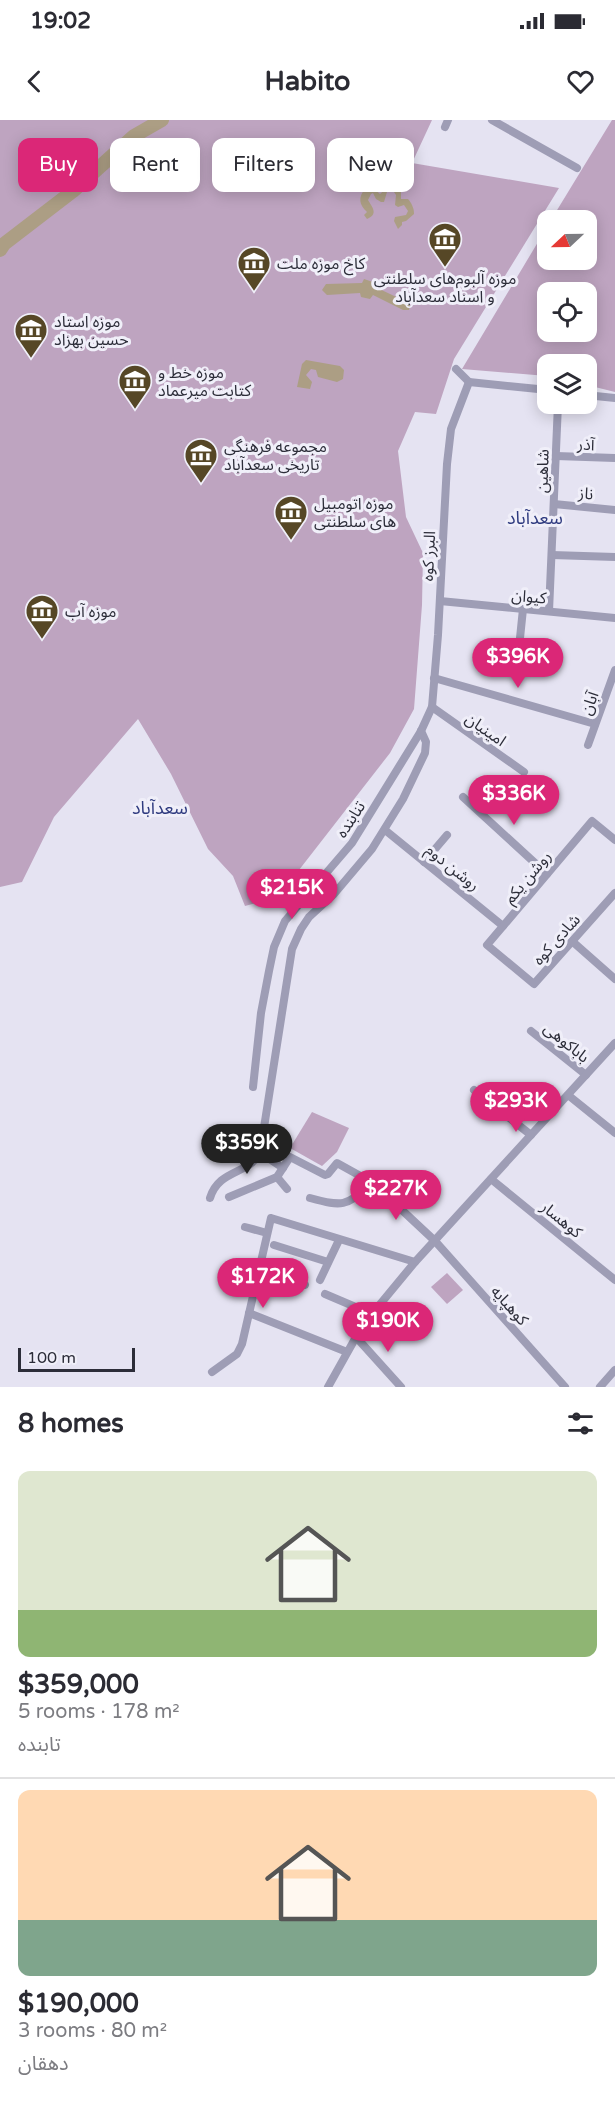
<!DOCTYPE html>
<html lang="en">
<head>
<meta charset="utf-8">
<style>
	:root { --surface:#fff; --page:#f7f7f7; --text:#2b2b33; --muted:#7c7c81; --line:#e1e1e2; --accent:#db2777 }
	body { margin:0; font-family:"Varela Round","Noto Sans Arabic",sans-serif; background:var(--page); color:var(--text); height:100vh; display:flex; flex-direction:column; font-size:22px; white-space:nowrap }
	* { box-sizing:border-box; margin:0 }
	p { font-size:20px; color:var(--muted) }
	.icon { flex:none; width:33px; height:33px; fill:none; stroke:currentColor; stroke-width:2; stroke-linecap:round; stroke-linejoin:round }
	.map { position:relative; height:1267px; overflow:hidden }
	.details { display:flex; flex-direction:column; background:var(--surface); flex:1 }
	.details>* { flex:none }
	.banner { position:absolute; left:18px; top:18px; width:579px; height:54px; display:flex; gap:12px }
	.needle { width:39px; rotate:248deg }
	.controls { position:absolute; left:537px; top:90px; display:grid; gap:12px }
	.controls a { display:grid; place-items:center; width:60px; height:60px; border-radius:12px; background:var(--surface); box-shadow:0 3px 15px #0003; font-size:30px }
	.scale { position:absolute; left:18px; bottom:15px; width:117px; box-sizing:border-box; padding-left:6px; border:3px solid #2c2d39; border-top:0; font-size:16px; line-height:21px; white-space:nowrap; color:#2c2d39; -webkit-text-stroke:4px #f0eff9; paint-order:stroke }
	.price { position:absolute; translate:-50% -51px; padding:0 14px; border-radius:21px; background:var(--accent); color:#fff; font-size:20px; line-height:39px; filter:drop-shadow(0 2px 3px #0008) }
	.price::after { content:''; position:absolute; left:50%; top:36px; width:18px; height:14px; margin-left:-9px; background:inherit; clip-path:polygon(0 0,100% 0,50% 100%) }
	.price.current { background:#222; color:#fff }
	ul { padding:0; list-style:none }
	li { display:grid; align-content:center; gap:12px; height:318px; padding:0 18px }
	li+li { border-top:2px solid var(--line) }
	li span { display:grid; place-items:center; height:186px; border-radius:12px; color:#555 }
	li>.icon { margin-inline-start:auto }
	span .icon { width:108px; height:108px; fill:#fffc; stroke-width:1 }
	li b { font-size:26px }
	h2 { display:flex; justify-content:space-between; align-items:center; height:72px; padding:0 18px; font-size:26px }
	.pill { padding:0 21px; border-radius:12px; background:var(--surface); box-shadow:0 3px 15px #0003; font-size:21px; line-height:54px }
	.pill.current { background:var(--accent); color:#fff }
	.status { display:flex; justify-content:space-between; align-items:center; height:42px; padding:0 30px; background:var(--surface); direction:ltr }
	.status svg { height:16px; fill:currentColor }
	header { display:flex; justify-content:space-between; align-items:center; height:78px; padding:0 18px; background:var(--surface); font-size:27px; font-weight:800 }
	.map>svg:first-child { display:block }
	.green { fill:#bea4c0; fill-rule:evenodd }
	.water { fill:#ac9e84 }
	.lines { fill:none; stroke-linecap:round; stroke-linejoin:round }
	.river { stroke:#ac9e84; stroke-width:14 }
	.minor { stroke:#9e9db5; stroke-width:8 }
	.labels { text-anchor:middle; stroke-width:6; stroke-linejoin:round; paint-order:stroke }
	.poi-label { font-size:16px; fill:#2c2d39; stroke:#f0eff9; text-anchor:start }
	.street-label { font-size:16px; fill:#2c2d39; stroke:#f0eff9 }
	.neighbourhood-label { font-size:18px; fill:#2e3a7f; stroke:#f0eff9 }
</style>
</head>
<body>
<div class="status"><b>19:02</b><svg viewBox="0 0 49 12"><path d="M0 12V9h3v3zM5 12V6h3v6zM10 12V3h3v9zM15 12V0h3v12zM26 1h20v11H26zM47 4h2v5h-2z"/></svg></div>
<header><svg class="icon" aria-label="back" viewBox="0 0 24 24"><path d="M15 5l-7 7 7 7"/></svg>Habito<svg class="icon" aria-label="heart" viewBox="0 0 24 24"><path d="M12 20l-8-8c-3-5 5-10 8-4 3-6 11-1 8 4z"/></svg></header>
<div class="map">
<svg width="615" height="1267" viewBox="0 0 615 1267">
	<rect width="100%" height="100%" fill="#e5e3f2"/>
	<g class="green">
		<path d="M0,0H432L412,43L559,68L454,239L436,294L415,292L398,331L406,397L423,433L422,485L414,589L390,633L278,777L245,786L233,756L208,729L171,654L138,599L54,697L22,762L0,767Z"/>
		<path d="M612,0H615V272L587,265L586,244H548L547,256L462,249L547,107L548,140H586V100H551ZM548,172H586V212H548Z"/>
		<path d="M312,992L349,1008L337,1032L322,1046L290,1028Z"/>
		<path d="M447,1153L463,1170L447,1184L431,1167Z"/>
	</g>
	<g class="water">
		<path d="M269,38L271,69L225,70L223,40Z"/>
		<path d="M389,66L397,68L401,71V79H408C412,84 414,88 414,94L406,101L402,102V105L398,109L394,101L395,97L406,95L408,91L404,85L398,87L395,85L396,75L394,72H387L384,82H381L376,79L373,73L371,74L368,80C372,87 379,94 367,99L364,95L367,92C359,85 358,77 365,69H374L380,74Z"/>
		<path d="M364,159L373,162V166L407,182L410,185L409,190H403L373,175L370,179L361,177L360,173L327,175L322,170L326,164L362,163Z"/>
		<path d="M306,240L340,246L344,250L343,259L337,262L318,257L316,250L311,249L306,255L312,262L310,269L297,267L302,244Z"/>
	</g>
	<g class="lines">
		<path class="river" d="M0,130L4,124L73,71L134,16L162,0"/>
		<g class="minor">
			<path d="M492,0L577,48"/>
			<path d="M445,7L448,0"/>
			<path d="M456,249L469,262"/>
			<path d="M469,262L548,270"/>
			<path d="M586,275L615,278"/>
			<path d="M556,336L615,338"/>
			<path d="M554,384L615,390"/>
			<path d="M552,435L615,437"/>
			<path d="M440,481L615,498"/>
			<path d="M549,491L558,284"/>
			<path d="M517,547L523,489"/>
			<path d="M434,558L595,604"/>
			<path d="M432,587L524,652"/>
			<path d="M588,625L615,550"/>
			<path d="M463,677L547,754"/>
			<path d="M385,710L503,806"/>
			<path d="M615,720L592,701L487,825L534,864L615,773"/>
			<path d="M424,742L447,715"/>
			<path d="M573,822L615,859"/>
			<path d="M531,911L586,955"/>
			<path d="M253,967L261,893L269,851L274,827L285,801L352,723L421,611L432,587L438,515L447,344L451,309L469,262"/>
			<path d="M474,970L531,1015"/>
			<path d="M568,975L615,1013"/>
			<path d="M265,1036L283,1048"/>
			<path d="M277,1057L287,1069"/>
			<path d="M491,1059L615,1160"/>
			<path d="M229,1077L277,1057L290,1037L325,1055L328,1054L337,1043L373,1063L435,1121L565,1267"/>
			<path d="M210,1078C219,1049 248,1055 260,1033L292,829L301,809L309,797L334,774L372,729L403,679L425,633L426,622L421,611"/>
			<path d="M310,1078C346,1088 346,1085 373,1063"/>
			<path d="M245,1107L267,1113"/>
			<path d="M274,1125L328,1142"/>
			<path d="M259,1149L305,1165"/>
			<path d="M320,1160L339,1120"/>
			<path d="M325,1174L372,1194"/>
			<path d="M249,1193L347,1232"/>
			<path d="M356,1217L401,1267"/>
			<path d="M212,1252L237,1234L242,1224L271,1098L415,1142"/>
			<path d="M328,1267L356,1217L372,1194L415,1142L615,923"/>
			<path d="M600,1267L615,1250"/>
		</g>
	</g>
	<defs>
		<g id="museum-pin" transform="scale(1.725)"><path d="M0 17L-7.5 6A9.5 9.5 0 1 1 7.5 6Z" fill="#564726" stroke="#f0eff9"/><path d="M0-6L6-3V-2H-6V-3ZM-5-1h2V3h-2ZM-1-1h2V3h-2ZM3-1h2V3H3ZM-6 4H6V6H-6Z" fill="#fff"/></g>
	</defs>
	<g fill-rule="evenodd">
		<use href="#museum-pin" x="445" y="119"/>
		<use href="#museum-pin" x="254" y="143"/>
		<use href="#museum-pin" x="31" y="210"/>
		<use href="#museum-pin" x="135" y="261"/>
		<use href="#museum-pin" x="201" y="335"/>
		<use href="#museum-pin" x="291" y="392"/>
		<use href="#museum-pin" x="42" y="491"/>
	</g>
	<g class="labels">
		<g class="poi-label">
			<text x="277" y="149">کاخ موزه ملت</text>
			<text x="445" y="164" text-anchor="middle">موزه آلبوم‌های سلطنتی<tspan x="445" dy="18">و اسناد سعدآباد</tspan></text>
			<text x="54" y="207">موزه استاد<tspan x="54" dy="18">حسین بهزاد</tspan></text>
			<text x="158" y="258">موزه خط و<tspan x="158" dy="18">کتابت میرعماد</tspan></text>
			<text x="224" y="332">مجموعه فرهنگی<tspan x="224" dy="18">تاریخی سعدآباد</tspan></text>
			<text x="314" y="389">موزه اتومبیل<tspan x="314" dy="18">های سلطنتی</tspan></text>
			<text x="65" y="497">موزه آب</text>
		</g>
		<g class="street-label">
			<text transform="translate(586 324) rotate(3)" y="6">آذر</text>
			<text transform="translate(542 351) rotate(-88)" y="6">شاهین</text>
			<text transform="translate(586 373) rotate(5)" y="6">ناز</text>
			<text transform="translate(428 436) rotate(-87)" y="6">البرز کوه</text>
			<text transform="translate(529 476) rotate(5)" y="6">کیوان</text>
			<text transform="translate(589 583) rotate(-70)" y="6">آبان</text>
			<text transform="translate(486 609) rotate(35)" y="6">امینیان</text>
			<text transform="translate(350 699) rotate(-57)" y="6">تنابنده</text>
			<text transform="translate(453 747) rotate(39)" y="6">روشن دوم</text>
			<text transform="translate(527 757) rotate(-50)" y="6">روشن یکم</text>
			<text transform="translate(556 819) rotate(-48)" y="6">شادی کوه</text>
			<text transform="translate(567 922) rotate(39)" y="6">باباکوهی</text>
			<text transform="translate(562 1099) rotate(39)" y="6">کوهسار</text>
			<text transform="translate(510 1185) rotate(48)" y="6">کوهپایه</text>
		</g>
		<g class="neighbourhood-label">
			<text x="535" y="404">سعدآباد</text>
			<text x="160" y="694">سعدآباد</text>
		</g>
	</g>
</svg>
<div class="controls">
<a><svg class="needle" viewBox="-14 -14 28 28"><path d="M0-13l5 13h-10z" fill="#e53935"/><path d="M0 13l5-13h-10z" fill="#7c7c81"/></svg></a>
<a><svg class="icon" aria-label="locate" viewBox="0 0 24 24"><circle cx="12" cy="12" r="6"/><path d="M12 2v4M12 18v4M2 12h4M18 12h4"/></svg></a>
<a><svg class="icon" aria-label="layers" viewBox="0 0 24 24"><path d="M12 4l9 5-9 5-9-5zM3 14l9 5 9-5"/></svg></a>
</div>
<div class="scale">100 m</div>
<b class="price" style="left:518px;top:569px">$396K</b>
<b class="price" style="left:514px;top:706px">$336K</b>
<b class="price" style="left:292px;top:800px">$215K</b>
<b class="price" style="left:516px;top:1013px">$293K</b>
<b class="price current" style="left:247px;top:1055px">$359K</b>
<b class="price" style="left:396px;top:1101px">$227K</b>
<b class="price" style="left:263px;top:1189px">$172K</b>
<b class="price" style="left:388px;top:1233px">$190K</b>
<div class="banner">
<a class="pill current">Buy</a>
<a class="pill">Rent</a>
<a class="pill">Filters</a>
<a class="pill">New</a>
</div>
</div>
<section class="details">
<h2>8 homes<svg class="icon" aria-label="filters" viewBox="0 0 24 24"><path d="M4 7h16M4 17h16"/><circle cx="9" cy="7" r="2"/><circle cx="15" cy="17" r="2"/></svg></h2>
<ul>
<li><span style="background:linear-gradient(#dfe7d0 75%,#8fb573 0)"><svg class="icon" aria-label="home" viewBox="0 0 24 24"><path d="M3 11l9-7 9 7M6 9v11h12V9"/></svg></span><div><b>$359,000</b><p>5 rooms · 178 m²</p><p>تابنده</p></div></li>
<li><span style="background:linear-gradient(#ffd9b3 70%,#7fa58c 0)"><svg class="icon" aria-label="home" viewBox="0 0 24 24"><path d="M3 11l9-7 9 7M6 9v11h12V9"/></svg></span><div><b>$190,000</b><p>3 rooms · 80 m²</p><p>دهقان</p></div></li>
</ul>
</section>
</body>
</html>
